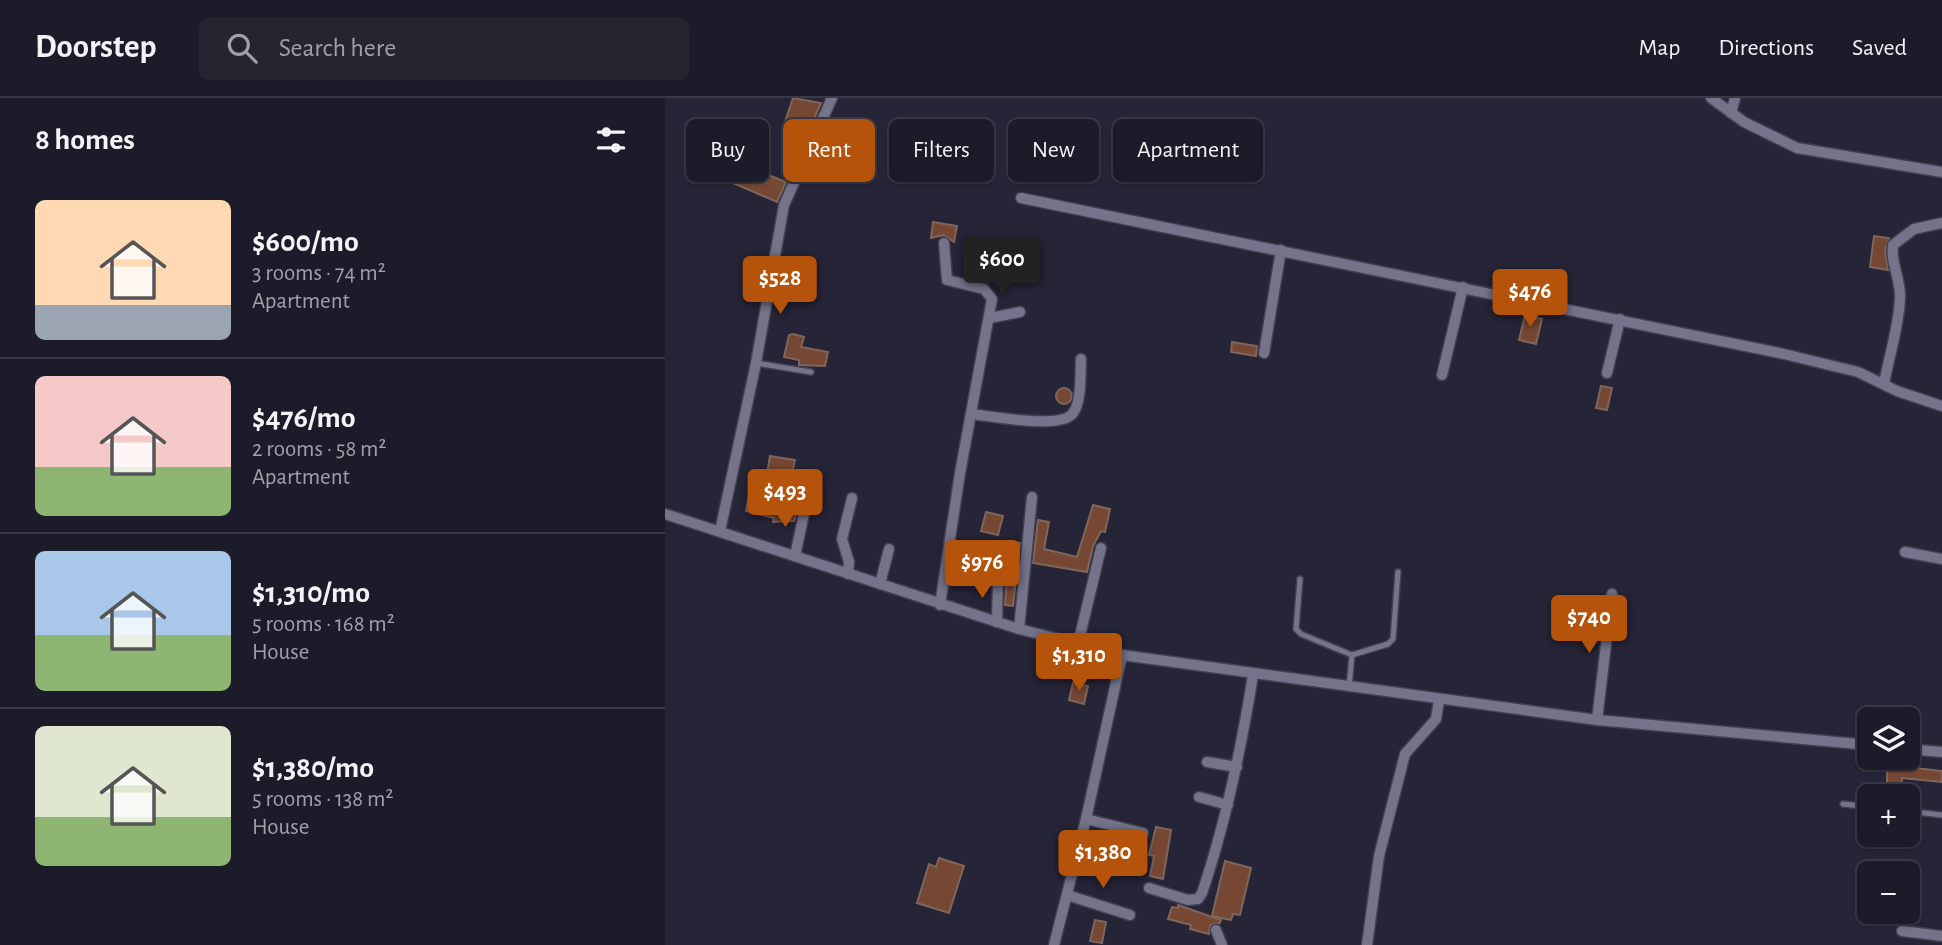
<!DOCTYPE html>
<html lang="en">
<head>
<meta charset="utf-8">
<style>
	:root { --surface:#1c1b29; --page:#252431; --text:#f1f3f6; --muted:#a0a1a8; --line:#3a3946; --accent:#b45309 }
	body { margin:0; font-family:"Alegreya Sans",sans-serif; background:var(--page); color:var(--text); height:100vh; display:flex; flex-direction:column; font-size:26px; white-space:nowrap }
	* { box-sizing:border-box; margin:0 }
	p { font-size:23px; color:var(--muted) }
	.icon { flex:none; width:38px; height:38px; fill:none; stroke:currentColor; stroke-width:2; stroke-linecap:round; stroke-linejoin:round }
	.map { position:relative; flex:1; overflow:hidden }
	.drawer { display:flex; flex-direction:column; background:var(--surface); width:665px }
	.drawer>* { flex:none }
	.hud { position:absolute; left:21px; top:21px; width:665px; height:63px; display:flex; gap:14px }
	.controls { position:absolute; left:1192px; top:609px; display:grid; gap:14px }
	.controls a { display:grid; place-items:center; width:63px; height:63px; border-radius:10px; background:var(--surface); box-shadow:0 2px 5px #0004,0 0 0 2px var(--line); font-size:35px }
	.price { position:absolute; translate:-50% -60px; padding:0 16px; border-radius:7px; background:var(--accent); color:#fff; font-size:23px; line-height:46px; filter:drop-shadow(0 2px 4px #0008) }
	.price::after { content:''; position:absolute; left:50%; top:42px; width:21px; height:16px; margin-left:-10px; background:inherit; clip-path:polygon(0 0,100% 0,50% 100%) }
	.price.active { background:#222; color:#fff }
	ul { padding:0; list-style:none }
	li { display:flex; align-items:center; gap:21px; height:175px; padding:0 35px }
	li+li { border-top:2px solid var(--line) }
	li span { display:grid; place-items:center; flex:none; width:196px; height:140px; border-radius:10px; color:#555 }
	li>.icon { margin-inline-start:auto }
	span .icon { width:84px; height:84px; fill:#fffc; stroke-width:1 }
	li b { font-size:30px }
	h2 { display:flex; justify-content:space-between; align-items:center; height:84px; padding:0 35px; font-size:30px }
	.pill { padding:0 24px; border-radius:10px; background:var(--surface); box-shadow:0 2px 5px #0004,0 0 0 2px var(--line); font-size:24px; line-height:63px }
	.pill.active { background:var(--accent); color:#fff }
	header { display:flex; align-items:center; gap:42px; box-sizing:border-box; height:98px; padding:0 35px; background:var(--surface); border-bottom:2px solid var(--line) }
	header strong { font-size:33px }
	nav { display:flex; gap:38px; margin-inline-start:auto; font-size:24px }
	.search { width:490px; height:63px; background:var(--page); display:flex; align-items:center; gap:18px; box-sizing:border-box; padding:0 24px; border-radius:10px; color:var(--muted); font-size:26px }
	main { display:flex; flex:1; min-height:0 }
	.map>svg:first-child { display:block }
	.building { fill:#764834; stroke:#7e665c; stroke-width:2 }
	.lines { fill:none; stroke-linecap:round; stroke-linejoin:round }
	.service-casing { stroke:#413f4f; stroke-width:8 }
	.minor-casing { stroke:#413f4f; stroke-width:13 }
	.service { stroke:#74738a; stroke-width:5 }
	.minor { stroke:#74738a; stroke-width:10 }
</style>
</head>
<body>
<header>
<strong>Doorstep</strong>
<div class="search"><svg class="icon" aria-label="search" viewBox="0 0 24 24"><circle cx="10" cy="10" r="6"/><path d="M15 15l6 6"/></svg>Search here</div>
<nav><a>Map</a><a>Directions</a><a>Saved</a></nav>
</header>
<main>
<section class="drawer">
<h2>8 homes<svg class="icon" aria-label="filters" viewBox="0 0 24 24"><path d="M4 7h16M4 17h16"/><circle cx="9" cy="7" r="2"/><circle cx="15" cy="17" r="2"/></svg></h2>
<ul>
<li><span style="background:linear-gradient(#ffd9b3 75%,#9aa5b1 0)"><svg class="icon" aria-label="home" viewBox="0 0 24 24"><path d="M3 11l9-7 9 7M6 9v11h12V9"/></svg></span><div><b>$600/mo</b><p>3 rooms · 74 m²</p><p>Apartment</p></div></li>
<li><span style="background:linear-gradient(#f6c9c9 65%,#8fb573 0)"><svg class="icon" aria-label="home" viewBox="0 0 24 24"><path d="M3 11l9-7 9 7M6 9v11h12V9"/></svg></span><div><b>$476/mo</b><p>2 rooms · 58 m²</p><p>Apartment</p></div></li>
<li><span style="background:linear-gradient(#a9c7e8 60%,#8fb573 0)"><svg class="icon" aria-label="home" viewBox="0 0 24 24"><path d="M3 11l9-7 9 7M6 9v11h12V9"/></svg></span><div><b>$1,310/mo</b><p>5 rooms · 168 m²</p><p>House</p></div></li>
<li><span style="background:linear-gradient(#dfe7d0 65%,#8fb573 0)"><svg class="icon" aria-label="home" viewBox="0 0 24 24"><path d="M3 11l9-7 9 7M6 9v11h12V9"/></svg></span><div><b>$1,380/mo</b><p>5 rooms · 138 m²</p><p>House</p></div></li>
</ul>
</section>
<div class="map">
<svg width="1277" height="847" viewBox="0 0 1277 847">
	<rect width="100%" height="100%" fill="#262437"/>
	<g class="building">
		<path d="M128,0L156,5L140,41L117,33Z"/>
		<path d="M76,66L121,84L112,104L68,85Z"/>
		<path d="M268,124L292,128L289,144L279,137L266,140Z"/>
		<path d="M1209,138L1224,140L1220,152L1223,172L1205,169Z"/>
		<path d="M860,217L877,221L871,246L854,242Z"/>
		<path d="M128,236L139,239L136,249L163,254L160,268L134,267V262L119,259L124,237Z"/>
		<path d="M567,244L592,248L591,258L566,254Z"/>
		<path d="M936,288L947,290L942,312L931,310Z"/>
		<circle cx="399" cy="298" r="8"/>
		<path d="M105,358L130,362L124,389L142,392L140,403L133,409L129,423L108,424L109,420L81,413L84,397L91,398L93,386L100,387Z"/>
		<path d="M428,407L445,411L440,434L436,433L428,448L422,474L368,465L373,422L384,424L379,451L412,459Z"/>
		<path d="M321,414L338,418L333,437L316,433Z"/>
		<path d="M344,443L355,445L348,508L340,507Z"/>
		<path d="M408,585L423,588L419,606L404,602Z"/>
		<path d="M1222,667L1277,673V684L1237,680L1236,695L1222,694Z"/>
		<path d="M491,729L506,732L498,781L485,778L489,758L484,757Z"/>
		<path d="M274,760L299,768L284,815L252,805L264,766L271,769Z"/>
		<path d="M560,763L586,770L575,817L568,816L566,822L547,818Z"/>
		<path d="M513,807L556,822L555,825L545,827L544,836L525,831L526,827L503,821L507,809L513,810Z"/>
		<path d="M430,822L441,824L437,845L425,843Z"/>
	</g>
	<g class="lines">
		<g class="service-casing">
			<g id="service">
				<path d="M91,265L146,274"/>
				<path d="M635,481L631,531L636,536L687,557"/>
				<path d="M684,589L687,557L723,546L728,541L733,474"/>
				<path d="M1178,706L1204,709"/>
				<path d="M1242,713L1277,717"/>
			</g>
		</g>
		<g class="minor-casing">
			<g id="minor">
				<path d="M1046,0L1079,24L1132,50L1277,74"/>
				<path d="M1066,15L1070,0"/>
				<path d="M356,100L1119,256L1193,274L1232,293L1277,308"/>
				<path d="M325,220L355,214"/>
				<path d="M599,255L616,152"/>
				<path d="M942,275L955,221"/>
				<path d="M777,277L798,189"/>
				<path d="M1219,286C1224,258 1234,228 1235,200C1236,182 1225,163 1228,147L1249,131L1277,125"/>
				<path d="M306,316C326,318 397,332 408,315C417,303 415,276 416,261"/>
				<path d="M0,416L354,531L457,557L932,622L1204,647"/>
				<path d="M55,433L91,265L119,107L167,0"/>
				<path d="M1240,454L1277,461"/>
				<path d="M130,458L140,411"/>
				<path d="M183,476L184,464L177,441L187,400"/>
				<path d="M215,486L224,451"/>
				<path d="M275,507L295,375L327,201L319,191L282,182L279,145"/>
				<path d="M332,524L333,481"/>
				<path d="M354,531L367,399"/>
				<path d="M413,546L436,450"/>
				<path d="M932,622L947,496"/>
				<path d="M1242,651L1277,654"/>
				<path d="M542,664L572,669"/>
				<path d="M534,699L563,707"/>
				<path d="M421,721L478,735"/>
				<path d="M484,790L523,802L533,801L537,795C561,724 576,652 588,577"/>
				<path d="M402,797L465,817"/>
				<path d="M551,832L557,847"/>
				<path d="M1237,833L1277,838"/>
				<path d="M389,847L421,721L457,557"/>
				<path d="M702,847L714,758L740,656L771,621L774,602"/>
			</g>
		</g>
		<use href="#service" class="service"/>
		<use href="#minor" class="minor"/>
	</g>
</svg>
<div class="controls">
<a><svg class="icon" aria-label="layers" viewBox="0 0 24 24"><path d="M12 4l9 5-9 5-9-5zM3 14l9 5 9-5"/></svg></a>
<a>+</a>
<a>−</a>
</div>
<b class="price active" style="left:337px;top:199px">$600</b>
<b class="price" style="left:115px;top:218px">$528</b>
<b class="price" style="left:865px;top:231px">$476</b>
<b class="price" style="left:120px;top:431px">$493</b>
<b class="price" style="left:317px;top:502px">$976</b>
<b class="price" style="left:924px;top:557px">$740</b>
<b class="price" style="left:414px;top:595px">$1,310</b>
<b class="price" style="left:438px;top:792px">$1,380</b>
<div class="hud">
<a class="pill">Buy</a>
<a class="pill active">Rent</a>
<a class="pill">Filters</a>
<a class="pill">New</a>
<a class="pill">Apartment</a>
</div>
</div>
</main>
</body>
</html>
